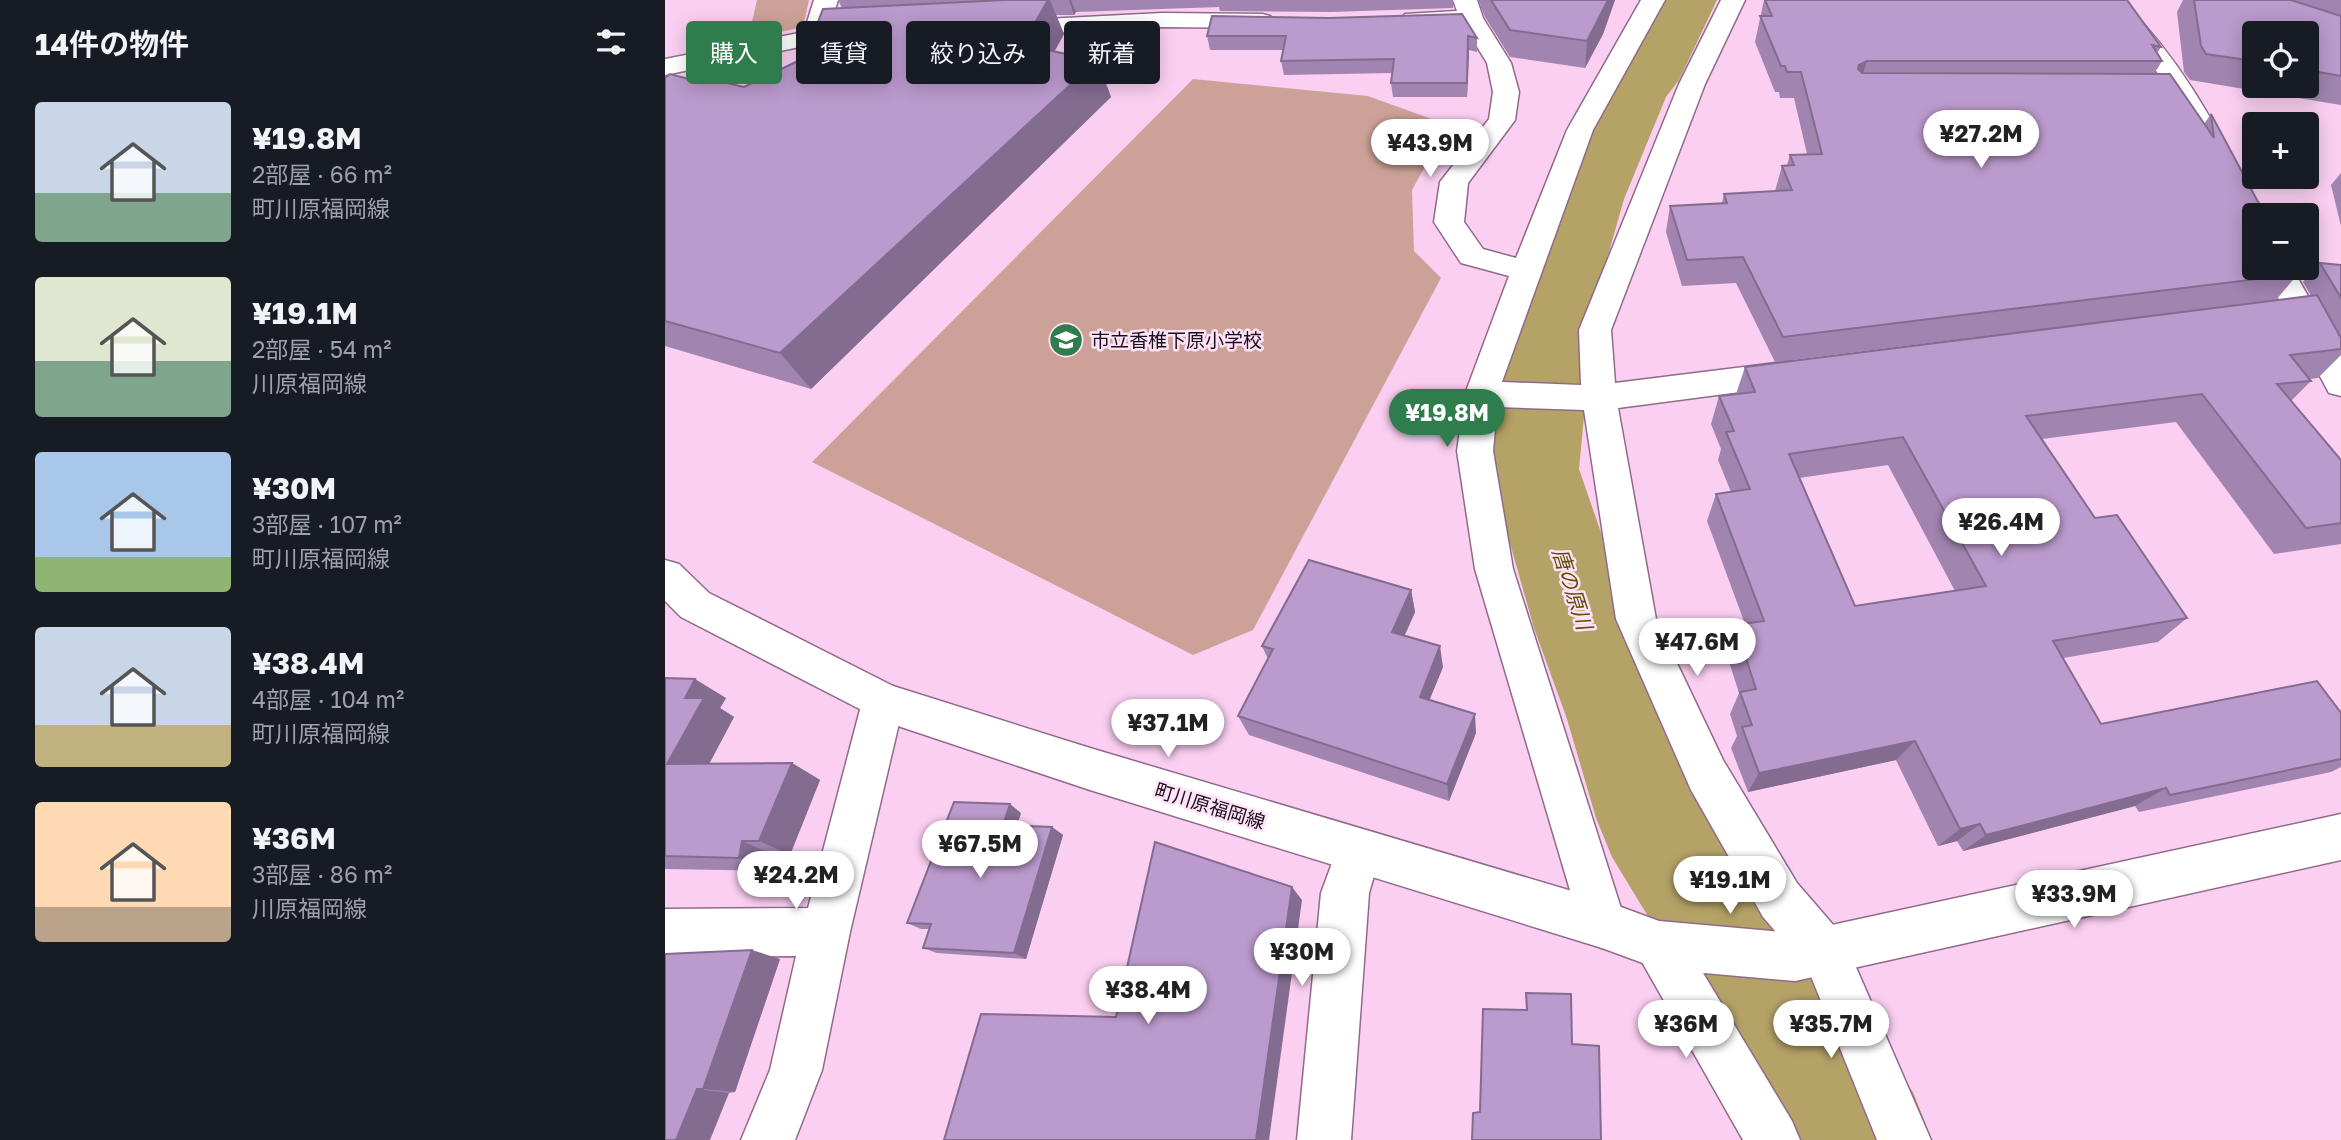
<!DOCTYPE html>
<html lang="ja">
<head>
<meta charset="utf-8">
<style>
	:root { --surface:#171b24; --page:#242831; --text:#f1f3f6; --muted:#9ea1a6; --accent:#2f7d4d }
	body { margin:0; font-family:"Golos Text","Noto Sans JP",sans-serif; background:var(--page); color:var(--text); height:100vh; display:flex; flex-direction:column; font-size:26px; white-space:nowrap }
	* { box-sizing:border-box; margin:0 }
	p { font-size:23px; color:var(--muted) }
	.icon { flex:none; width:38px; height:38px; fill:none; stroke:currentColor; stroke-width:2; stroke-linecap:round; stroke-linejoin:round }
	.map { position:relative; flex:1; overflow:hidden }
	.panel { display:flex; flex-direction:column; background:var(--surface); width:665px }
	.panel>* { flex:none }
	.hud { position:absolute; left:21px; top:21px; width:665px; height:63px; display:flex; gap:14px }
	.tools { position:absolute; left:1577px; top:21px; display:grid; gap:14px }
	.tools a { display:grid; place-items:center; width:77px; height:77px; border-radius:7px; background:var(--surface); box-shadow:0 4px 18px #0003; font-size:35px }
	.price { position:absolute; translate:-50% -60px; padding:0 16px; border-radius:24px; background:#fff; color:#222; font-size:23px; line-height:46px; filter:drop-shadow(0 2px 4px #0008) }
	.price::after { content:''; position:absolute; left:50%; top:42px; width:21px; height:16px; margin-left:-10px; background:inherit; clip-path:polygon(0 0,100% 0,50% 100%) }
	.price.selected { background:var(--accent); color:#fff }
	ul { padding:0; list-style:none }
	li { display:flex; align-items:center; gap:21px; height:175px; padding:0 35px }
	li span { display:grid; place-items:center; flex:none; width:196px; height:140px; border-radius:7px; color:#555 }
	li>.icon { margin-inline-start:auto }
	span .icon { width:84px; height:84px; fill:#fffc; stroke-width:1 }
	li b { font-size:30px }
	h2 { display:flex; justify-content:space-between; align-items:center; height:84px; padding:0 35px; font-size:30px }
	.tag { padding:0 24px; border-radius:7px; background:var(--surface); box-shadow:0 4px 18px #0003; font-size:24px; line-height:63px }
	.tag.selected { background:var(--accent); color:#fff }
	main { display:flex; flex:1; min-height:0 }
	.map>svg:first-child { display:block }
	.green { fill:#cca298 }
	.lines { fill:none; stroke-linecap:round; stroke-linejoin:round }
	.river { fill:#b4a267; fill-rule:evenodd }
	.minor-casing { stroke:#916a8a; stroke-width:3 }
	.secondary-casing { stroke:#916a8a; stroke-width:3 }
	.minor { fill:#fff; fill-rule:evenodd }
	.secondary { fill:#fff; fill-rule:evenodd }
	.wall { fill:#a184b0; fill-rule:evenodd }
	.shaded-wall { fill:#836c90 }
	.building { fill:#bb9acd; stroke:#836c90; stroke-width:2; fill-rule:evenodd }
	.labels { text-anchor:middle; stroke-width:5; stroke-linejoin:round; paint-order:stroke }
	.poi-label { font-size:19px; fill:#1b0d19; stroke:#fee3f8; text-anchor:start }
	.street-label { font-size:19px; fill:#1b0d19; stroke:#fee3f8 }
	.water-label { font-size:21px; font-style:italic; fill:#5f4d00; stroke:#fee3f8 }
</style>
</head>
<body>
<main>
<section class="panel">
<h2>14件の物件<svg class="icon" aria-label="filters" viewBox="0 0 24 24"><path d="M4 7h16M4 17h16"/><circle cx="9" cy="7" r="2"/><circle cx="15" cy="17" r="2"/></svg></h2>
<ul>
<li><span style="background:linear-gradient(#c9d6e8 65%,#7fa58c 0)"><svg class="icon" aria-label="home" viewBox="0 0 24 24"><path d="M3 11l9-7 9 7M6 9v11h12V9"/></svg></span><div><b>¥19.8M</b><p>2部屋 · 66 m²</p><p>町川原福岡線</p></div></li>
<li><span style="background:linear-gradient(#dfe7d0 60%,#7fa58c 0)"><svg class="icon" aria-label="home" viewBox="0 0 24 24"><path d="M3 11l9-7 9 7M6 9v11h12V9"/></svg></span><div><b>¥19.1M</b><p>2部屋 · 54 m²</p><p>川原福岡線</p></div></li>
<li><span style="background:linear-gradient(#a9c7e8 75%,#8fb573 0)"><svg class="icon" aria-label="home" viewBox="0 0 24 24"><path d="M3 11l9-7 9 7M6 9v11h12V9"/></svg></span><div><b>¥30M</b><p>3部屋 · 107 m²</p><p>町川原福岡線</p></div></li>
<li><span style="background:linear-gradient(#c9d6e8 70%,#c2b280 0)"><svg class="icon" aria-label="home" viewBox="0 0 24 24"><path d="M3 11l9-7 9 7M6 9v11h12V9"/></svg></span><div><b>¥38.4M</b><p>4部屋 · 104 m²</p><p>町川原福岡線</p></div></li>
<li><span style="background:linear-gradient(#ffd9b3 75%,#b9a48a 0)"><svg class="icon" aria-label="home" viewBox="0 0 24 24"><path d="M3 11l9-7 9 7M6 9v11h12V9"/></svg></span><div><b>¥36M</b><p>3部屋 · 86 m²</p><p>川原福岡線</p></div></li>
</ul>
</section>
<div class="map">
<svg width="1676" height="1140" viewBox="0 0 1676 1140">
	<rect width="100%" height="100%" fill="#fbcff2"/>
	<g class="green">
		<path d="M92,0H144L138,27L83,39Z"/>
		<path d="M528,79L703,96L783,125L747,190L749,251L776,278L588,630L528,655L147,462Z"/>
	</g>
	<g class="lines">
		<path class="river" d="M994,0H1052L1014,80L1001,97L959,199L917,347L920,406L914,469L969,628L1008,719L1032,786L1202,1034L1248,1092L1267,1140H1119L1110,1126L947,857L931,818L902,719L869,628L824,469L834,406L835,347L887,199L940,90L955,70Z"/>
		<g class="minor-casing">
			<g id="minor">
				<path d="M149,0H173L164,29L207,30L210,35L207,40L149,44L0,75V59L139,32Z"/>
				<path d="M788,0H812L818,18L846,63L854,92L850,120L803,183L799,222L818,249L851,258L902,130L976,0H1000L928,130L837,382L916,385L914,330L1014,84L1056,0H1080L1040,84L946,330L950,383L1128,361L1140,365L1145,373L1140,381L1128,385L953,408L991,619L1058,760L1132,883L1177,935L1266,1140H1212L1143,969L1098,917L1026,790L951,619L919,410L832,407L828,451L848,569L961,924L954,941L937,948L920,941L810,569L792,451L800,394L844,276L796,263L769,222L775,182L824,119L828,92L822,63L799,25L740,24L736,19L740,14L792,11Z"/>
				<path d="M1431,0H1456C1522,65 1555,135 1598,215H1589V234L1579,232L1574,225L1508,94L1467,38Z"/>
				<path d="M497,13L597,14L605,16L609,21L605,26L597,28L497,27L342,35L334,33L330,28L334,23L342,21Z"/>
				<path d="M1597,268H1627L1676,354V396L1664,393Z"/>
				<path d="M218,683L233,688L239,702L185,932L157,1070L130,1140H76L105,1070L131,956L0,957V909L143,908L197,702L203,688Z"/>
				<path d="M693,829L709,836L716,852L704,893L686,1140H632L656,893L677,836Z"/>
				<path d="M994,921L1011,928L1127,1121L1135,1140H1078L977,962L970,945L977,928Z"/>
			</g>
		</g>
		<g class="secondary-casing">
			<path id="secondary" d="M0,560L14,564L44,593L228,686L425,748L937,900L994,921L1130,933L1676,814V860L1130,981L994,969L937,948L425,790L218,721L16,617L0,601Z"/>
		</g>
		<use href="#minor" class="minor"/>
		<use href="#secondary" class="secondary"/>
	</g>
	<g class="wall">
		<path d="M173,0H788V8L666,12L555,11L554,7L411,12L409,15H391L399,34L389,51L432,60L446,97L146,389L0,346V78L79,87L139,58L177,8Z"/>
		<path d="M813,0H950L938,34L920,68L845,57L820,17Z"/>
		<path d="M1099,0H1462L1496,47L1492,53L1497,61L1489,74L1539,124L1546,114L1589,215L1633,274L1611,300L1110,362L1071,283L1017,286L1001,232L1005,206L1057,203L1059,194L1110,191L1117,166L1122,165L1125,155L1142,154L1129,98H1115L1114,92H1110L1090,42Z"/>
		<path d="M1518,0H1676V105L1525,80L1519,72L1512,12ZM1589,33H1642V86H1589Z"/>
		<path d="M664,18L812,38V52L804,50L802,97H728L726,83L727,73L619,75L616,61L618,50H545L542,36Z"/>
		<path d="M1676,173V226L1666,185Z"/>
		<path d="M1655,263L1676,265V355L1653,378L1644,379L1646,381L1626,401L1676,460V544L1609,554L1511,422L1377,439L1430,518L1522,618L1493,642L1398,658L1436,724L1676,713V767L1666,772L1474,812L1470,806L1298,851L1292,841L1273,846L1231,760L1083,792L1066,748L1072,736L1065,714L1074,693L1060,649L1070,625L1080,624L1042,521L1051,494L1066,492L1053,460L1056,449L1046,424L1054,396L1071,394L1080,367L1646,296L1638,282ZM1223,465L1290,591L1190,606L1134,478Z"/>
		<path d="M746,590L750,612L739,636L778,667L764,700L811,733L784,801L584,735L573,716L603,659L597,646Z"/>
		<path d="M0,678L61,698L55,708L69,717L44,764L127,763L155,780L125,855H109L106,871L0,869Z"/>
		<path d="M356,813L352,826L387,827L398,835L361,959L272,953L258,948L264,929H256L242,923Z"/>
		<path d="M115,959L70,1092L64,1093L0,1140Z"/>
	</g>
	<g class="shaded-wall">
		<path d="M383,0H385L399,34L373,82L357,45Z"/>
		<path d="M404,0H406L411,12L409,15Z"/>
		<path d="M943,0H950L938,34L920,68L922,41Z"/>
		<path d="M803,36L804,50L802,97V83Z"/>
		<path d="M432,60L446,97L146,389L115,353Z"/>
		<path d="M1202,61L1194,86L1186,91L1194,65Z"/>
		<path d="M746,590L750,612L732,653L727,632Z"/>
		<path d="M775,646L778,667L758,716L755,697Z"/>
		<path d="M30,679L61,698L55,708L69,717L35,781L2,764L20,698Z"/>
		<path d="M810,714L811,733L784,801L782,784Z"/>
		<path d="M1250,741L1231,760L1083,792L1094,773Z"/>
		<path d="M127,763L155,780L125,855L94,841Z"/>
		<path d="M1501,788L1470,806L1298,851L1321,835Z"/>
		<path d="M345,804L356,813L349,833L338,825Z"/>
		<path d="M1315,824L1292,841L1273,846L1295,829Z"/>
		<path d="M387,827L398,835L361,959L349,953Z"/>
		<path d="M77,841L109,855L106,871L74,858Z"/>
		<path d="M627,887L637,900L604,1140H591Z"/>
		<path d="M87,950L115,959L70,1092L38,1089Z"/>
		<path d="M32,1089L64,1093L45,1140H11Z"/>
	</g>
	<g class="building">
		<path d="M340,0H383L357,45L432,60L115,353L0,321V78L5,74L39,83L45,79L79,87L139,58L158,9Z"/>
		<path d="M826,0H943L922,41L845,30Z"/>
		<path d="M1100,0H1462L1496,47L1487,45L1497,61H1202L1194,65L1193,69L1197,73L1505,74L1549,138L1546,114L1592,200L1597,208L1603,209L1605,215H1589V268H1630L1633,274L1118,337L1078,257L1022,260L1005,206L1062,203L1059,194L1127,190L1117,166L1129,165L1125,155L1157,154L1136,72H1122L1120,66H1116L1095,16H1107Z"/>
		<path d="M1529,0H1626L1676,16V76L1642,70V33H1589V61L1541,54L1536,46Z"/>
		<path d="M797,14L812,38L803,36L802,83H726L729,59L616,61L621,36H542L547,16L664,18Z"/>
		<path d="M1655,263L1676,265V298Z"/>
		<path d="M1652,295L1676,338V349L1625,355L1646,381L1612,384L1676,460V523L1641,528L1537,394L1361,416L1430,518L1452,515L1522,618L1388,641L1436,724L1652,681L1676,713V759L1505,795L1501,788L1321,835L1315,824L1295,829L1250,741L1094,773L1077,727L1087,725L1075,692L1091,689L1070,625L1099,621L1051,494L1085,489L1061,432L1069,431L1054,396L1090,392L1080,367ZM1238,437L1321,586L1190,606L1124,454Z"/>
		<path d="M644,560L746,590L727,632L775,646L755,697L810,714L782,784L573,716L608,649L597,646Z"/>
		<path d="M0,678L30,679L20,698H39L2,764L127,763L94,841H77L74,858L0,856Z"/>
		<path d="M289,802L345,804L338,825L387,827L349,953L258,948L266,924L242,923Z"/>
		<path d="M490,842L627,887L591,1140H279L316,1014L451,1017Z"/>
		<path d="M87,950L38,1089H32L11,1140H0V954Z"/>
		<path d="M861,993L906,994L907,1044L934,1046L936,1140H807L808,1113L815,1112L818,1009L862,1010Z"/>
	</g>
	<defs>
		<g id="school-disc" transform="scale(1.75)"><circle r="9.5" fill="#2f7d4d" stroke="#fee3f8"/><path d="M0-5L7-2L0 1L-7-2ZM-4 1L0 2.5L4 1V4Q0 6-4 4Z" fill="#fff"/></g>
	</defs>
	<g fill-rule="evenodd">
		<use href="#school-disc" x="401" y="340"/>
	</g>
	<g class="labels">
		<g class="poi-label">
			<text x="426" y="347">市立香椎下原小学校</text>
		</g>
		<g class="street-label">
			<text transform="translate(545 806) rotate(17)" y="7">町川原福岡線</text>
		</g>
		<g class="water-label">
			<text transform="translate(907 589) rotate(72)" y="7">唐の原川</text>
		</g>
	</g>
</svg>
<div class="tools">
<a><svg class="icon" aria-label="locate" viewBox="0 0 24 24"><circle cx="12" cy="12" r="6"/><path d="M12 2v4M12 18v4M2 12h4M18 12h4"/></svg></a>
<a>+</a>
<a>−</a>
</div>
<b class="price" style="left:1316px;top:170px">¥27.2M</b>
<b class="price" style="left:765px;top:179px">¥43.9M</b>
<b class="price selected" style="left:782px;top:449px">¥19.8M</b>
<b class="price" style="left:1336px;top:558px">¥26.4M</b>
<b class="price" style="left:1032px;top:678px">¥47.6M</b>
<b class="price" style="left:503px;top:759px">¥37.1M</b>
<b class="price" style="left:315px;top:880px">¥67.5M</b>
<b class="price" style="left:131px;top:911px">¥24.2M</b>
<b class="price" style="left:1065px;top:916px">¥19.1M</b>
<b class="price" style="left:1409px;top:930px">¥33.9M</b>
<b class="price" style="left:637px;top:988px">¥30M</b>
<b class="price" style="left:483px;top:1026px">¥38.4M</b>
<b class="price" style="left:1021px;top:1060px">¥36M</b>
<b class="price" style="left:1166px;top:1060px">¥35.7M</b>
<div class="hud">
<a class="tag selected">購入</a>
<a class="tag">賃貸</a>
<a class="tag">絞り込み</a>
<a class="tag">新着</a>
</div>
</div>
</main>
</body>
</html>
